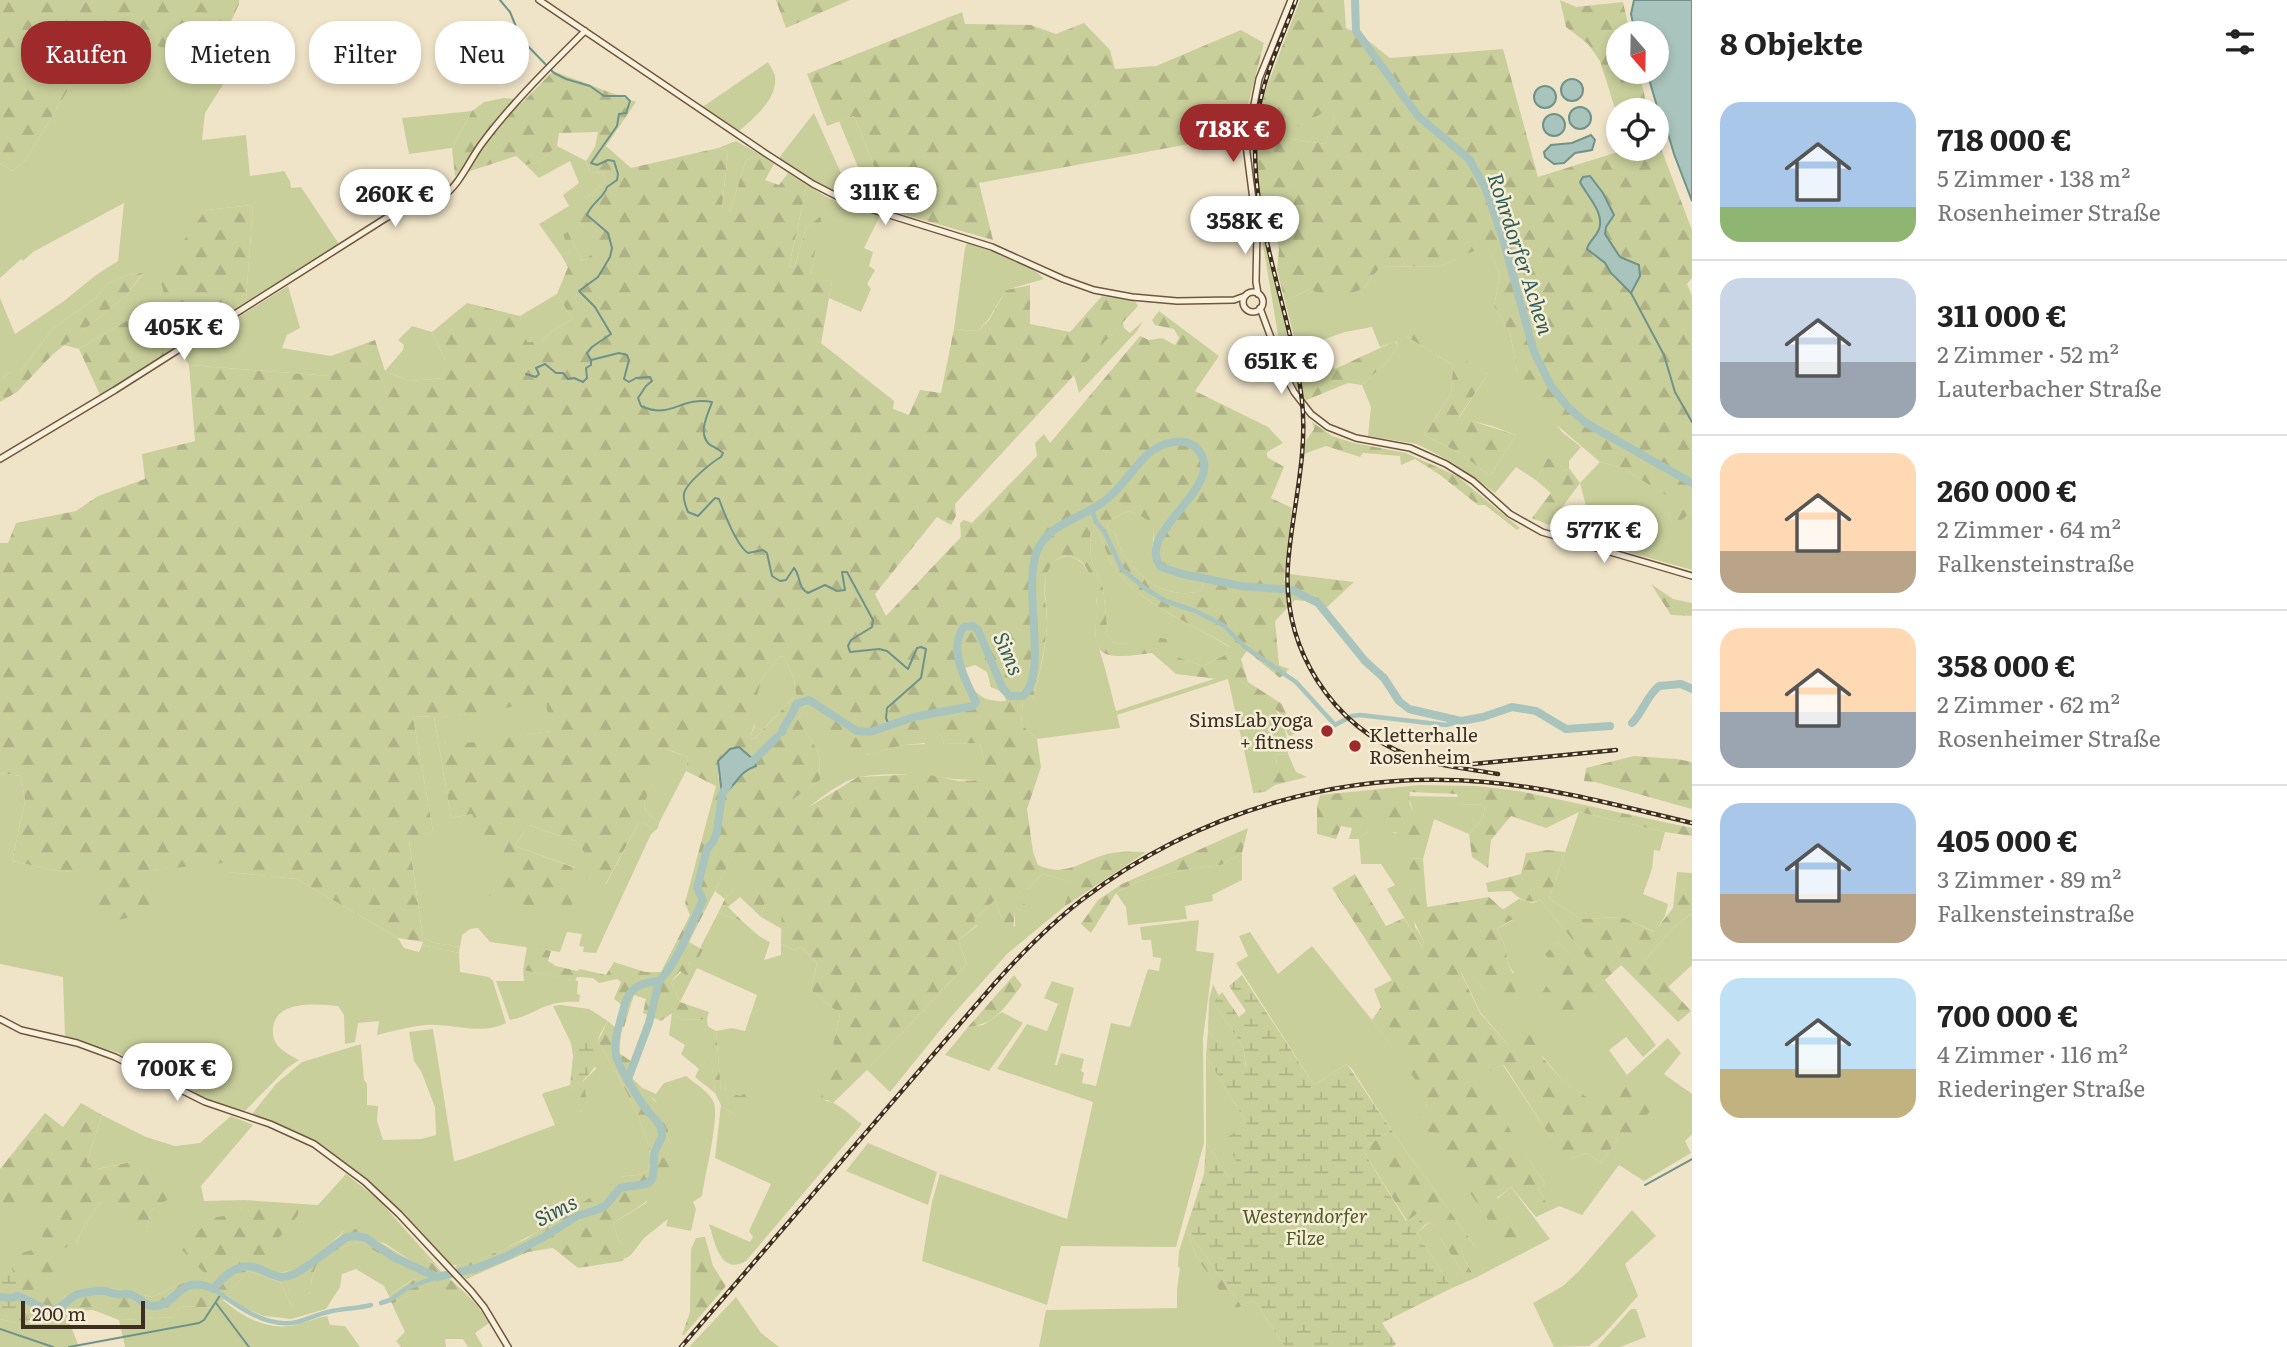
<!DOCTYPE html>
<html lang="de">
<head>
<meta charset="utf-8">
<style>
	:root { --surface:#fff; --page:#f6f6f6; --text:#222; --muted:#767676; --line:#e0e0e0; --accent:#9e2a2b }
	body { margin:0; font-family:Literata,serif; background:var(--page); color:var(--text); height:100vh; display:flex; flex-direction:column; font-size:26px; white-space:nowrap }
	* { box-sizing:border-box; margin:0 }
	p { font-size:23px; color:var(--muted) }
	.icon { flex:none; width:38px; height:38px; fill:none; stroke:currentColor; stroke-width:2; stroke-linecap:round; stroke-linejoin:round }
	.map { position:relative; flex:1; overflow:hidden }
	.drawer { display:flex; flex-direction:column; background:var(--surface); width:595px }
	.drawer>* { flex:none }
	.banner { position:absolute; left:21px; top:21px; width:665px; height:63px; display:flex; gap:14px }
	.needle { width:46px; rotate:160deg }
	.fabs { position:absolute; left:1606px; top:21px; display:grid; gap:14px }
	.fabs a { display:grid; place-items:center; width:63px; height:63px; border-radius:50%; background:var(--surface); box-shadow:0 4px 10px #0003; font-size:35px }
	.scale { position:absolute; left:21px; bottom:18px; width:124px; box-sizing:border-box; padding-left:7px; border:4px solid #3d2e20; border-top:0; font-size:19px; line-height:24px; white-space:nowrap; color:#3d2e20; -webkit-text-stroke:5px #f7eed8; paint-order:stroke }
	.price { position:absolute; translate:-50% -60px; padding:0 16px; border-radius:24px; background:#fff; color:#222; font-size:23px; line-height:46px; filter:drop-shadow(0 2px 4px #0008) }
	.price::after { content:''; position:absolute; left:50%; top:42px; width:21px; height:16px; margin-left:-10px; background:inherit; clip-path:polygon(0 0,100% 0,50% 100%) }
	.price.selected { background:var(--accent); color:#fff }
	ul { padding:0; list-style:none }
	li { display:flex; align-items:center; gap:21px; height:175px; padding:0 28px }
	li+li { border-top:2px solid var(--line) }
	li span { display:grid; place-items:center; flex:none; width:196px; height:140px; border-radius:21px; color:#555 }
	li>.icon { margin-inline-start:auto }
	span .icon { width:84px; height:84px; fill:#fffc; stroke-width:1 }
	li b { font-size:30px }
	h2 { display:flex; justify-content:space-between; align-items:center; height:84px; padding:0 28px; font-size:30px }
	.chip { padding:0 24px; border-radius:28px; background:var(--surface); box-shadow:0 4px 10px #0003; font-size:24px; line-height:63px }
	.chip.selected { background:var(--accent); color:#fff }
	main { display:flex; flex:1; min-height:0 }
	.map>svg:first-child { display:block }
	.green { fill:#c9cf9b; fill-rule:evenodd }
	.forest { fill:url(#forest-firs); fill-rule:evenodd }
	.wetland { fill:url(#wetland-marsh) }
	.water { fill:#a9c4bc; stroke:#6f938a; stroke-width:2 }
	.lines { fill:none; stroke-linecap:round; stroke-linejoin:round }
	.stream { stroke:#6f938a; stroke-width:2 }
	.canal { stroke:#a9c4bc; stroke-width:4.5 }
	.river { stroke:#a9c4bc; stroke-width:8 }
	.secondary-casing { stroke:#6f573f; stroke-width:8 }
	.secondary { stroke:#faf1dc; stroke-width:5 }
	.rail-casing { stroke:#3d2e20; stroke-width:4.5 }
	.rail { stroke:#f7eed8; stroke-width:2; stroke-dasharray:5; stroke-linecap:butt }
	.poi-dot { fill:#9e2a2b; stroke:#f7eed8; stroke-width:2.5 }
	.labels { text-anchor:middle; stroke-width:5; stroke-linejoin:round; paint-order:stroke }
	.poi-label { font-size:19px; fill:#3d2e20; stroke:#f7eed8; text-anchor:end }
	.park-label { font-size:19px; font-style:italic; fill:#4d5a26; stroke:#f7eed8 }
	.water-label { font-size:21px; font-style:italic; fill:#2f5d5a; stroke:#f7eed8 }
</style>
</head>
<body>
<main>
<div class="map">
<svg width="1692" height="1347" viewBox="0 0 1692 1347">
	<defs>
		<pattern id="forest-firs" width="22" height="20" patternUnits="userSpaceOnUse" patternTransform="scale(1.75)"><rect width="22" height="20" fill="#c9cf9b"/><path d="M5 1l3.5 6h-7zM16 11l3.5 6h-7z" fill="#aeb285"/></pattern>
		<pattern id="wetland-marsh" width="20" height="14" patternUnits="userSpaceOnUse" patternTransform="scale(1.75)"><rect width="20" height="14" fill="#c9cf9b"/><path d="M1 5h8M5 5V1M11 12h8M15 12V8" fill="none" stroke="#aeb285"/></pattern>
	</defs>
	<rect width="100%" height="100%" fill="#f0e4c8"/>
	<g class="green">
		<path d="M227,30L236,64L205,113L202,140L246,135L250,176L284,171L290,181L291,188L301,187L339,244L246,302L253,205L206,210L165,298L79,349L64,345L126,296L143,274L128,275L109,283L96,298L53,328L20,372H10L0,381V298L15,334L64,301L96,275L118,261L124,203L33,252L23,261L21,259L0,278V163L12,171L26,160L90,53L126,32L165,49L216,37Z"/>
		<path d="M768,62C770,66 775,73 775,77C778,99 752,120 738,132L701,108Z"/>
		<path d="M1262,99L1266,122L1330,108L1335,117L1325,144L1265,135L1256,161L1257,131Z"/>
		<path d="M472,111L452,148L409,154L402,118Z"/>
		<path d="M814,113L849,191V195L846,197L828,189L778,159Z"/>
		<path d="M854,116L892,211L874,206L839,121Z"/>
		<path d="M736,141L761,155L746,160L730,211L722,208L728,152L718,148Z"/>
		<path d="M557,146L586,161L590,173L603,172L605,182L586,199L578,222L603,248L582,261L568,232L570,252L561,255L539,224L569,206L563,195L579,183L570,161L539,178L526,165L540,161Z"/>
		<path d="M807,185L830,199L880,216L864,248L873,252L869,266L875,270L867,284L871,289L861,312L829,298L832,282L811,275L821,216L806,228L794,268L789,266Z"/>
		<path d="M1255,197L1286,325L1300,395L1292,383L1281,353Z"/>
		<path d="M967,243C992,252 1026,260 1044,279L1006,290L988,320L978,331L954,329L965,248Z"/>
		<path d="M1487,244L1500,275L1494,306L1510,333L1517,370L1562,432L1581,447L1569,461V468L1564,471L1547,459L1537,481L1516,467L1495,493L1452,462L1417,444L1368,436L1371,407L1362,385L1386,363L1398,346L1396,341L1380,347L1372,327L1345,332L1297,349L1285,301L1310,289L1364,288L1380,267L1441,266ZM1404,335L1488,374L1459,418L1492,426L1516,435L1490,476L1460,453L1424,435L1451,394L1453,365Z"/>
		<path d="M288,286L300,328L287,335L282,348L331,356V376L189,365L181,353Z"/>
		<path d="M557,294L572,319L552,331L541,342H526L520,316Z"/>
		<path d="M189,306L228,313L178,347L176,318Z"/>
		<path d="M1143,321L1137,331L1079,393L1074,375L1123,322L1124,328L1130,333Z"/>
		<path d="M412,326L432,332L445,360V378L409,381L385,371L403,350L404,345L398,340Z"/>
		<path d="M1600,462L1622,468L1672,498L1668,516L1674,526L1692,511V570L1600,544L1589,517L1580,483Z"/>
		<path d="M1128,511C1170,524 1146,536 1155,564L1203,580L1202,590C1163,604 1124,569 1115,533L1107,527L1109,521Z"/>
		<path d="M1097,530C1105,542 1106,558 1115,569C1144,607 1192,623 1231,648L1227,654L1203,666L1175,656L1158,638L1122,644L1113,642L1108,635L1103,588L1091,559L1090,534Z"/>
		<path d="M1069,556C1089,561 1096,586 1097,605C1098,617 1093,632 1097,643C1105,665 1110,688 1116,711L1226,675C1264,700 1287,704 1288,754L1275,755L1277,764L1267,782L1252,786L1228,679L1117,715L1120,728L1037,739L1021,724L1023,700H1033C1039,675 1046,650 1047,624C1048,606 1041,589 1048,570C1051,561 1060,557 1069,556Z"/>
		<path d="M780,656L784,657L794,678L796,695L754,739L749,738L755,726L752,705L761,680Z"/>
		<path d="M546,701L551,731L446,747L442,717Z"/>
		<path d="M808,701L822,708L867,755L903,745L925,744V734H940L944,744L979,743L984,760V780C943,781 901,769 860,777C839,781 817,802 799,814L791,800L820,780L819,753L798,719Z"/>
		<path d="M434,716L451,818L472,814L508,840L489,895L584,877L606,884L639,822H643L655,831L651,834L596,953L583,952L584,947L579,946L582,934L567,932L560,952L490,942L478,928L470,929L462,935L460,947L435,943L423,938L409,840L433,831L413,717Z"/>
		<path d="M665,749L688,757L686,771L659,823L646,811L644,804Z"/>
		<path d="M0,773L21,776L25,801L12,861L63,872L100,868L142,871L224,862L229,872L297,879L398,938L404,948L419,952L422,945L459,953L460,972L489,977L493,981L506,1023C482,1036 452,1023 425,1025C409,1027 393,1031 377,1035L379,1021L358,1023L355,1042L345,1044L344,1015L338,1006C317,1004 275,999 273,1029C272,1047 285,1052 299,1060L287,1068L243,1113L205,1099L135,1064L119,1053L65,1038L63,977L0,964Z"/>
		<path d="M1409,796L1459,797L1460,804L1485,805L1483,818L1469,834L1434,819L1423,859L1410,858L1415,927L1424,941L1422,947L1387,889L1395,885L1381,864H1361L1359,839L1368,831V816L1387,817L1394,833L1409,832L1419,839Z"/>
		<path d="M1579,812L1665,832L1660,851L1654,850L1652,869L1643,894L1668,904L1665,916L1655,932L1622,917L1580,919L1549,898Z"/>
		<path d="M528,825L576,841L584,852L576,868L515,846Z"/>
		<path d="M734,852L753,860L782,896V929L761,917L765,903L734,889L725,899L715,891Z"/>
		<path d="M1242,853V880L1212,895L1213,901L1185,906L1187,919L1128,925L1126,907L1116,893L1134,883L1184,870L1221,865Z"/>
		<path d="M1042,874L1074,882L1064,907L1007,954L950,1018L890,1092L867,1070L967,964L958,940L977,926L974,920L995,900L1002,919L1015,927V912L1020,890L1029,888Z"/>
		<path d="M1519,899L1533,903L1540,900L1591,962L1583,968L1558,942L1546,954L1586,1003L1594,990L1605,980L1656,1045L1643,1057L1626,1037L1609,1050L1627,1075L1668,1038L1681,1053L1664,1074L1692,1094V1134L1685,1141L1691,1153L1644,1181L1619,1165L1582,1215L1559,1206L1551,1210L1538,1189L1545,1184L1475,1077L1503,1065L1551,1138L1572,1158L1587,1153L1601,1163L1618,1139L1594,1103L1565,1083L1542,1056L1510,1047L1480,1012L1461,972L1468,969L1483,989L1514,973L1509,966L1505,946L1497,929L1513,920L1502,910Z"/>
		<path d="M718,913L742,921L759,936L770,942L764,960L781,955V944L795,950L801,947L817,963L811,990L840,1014L821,1101C834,1098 851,1116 862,1124L746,1261C720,1276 715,1242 709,1224L750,1242L753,1237L749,1231L771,1184L715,1158L721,1105L733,1114L740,1096L735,1094L734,1089L726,1083L725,1092H721L716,1031L732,1028L745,1031L757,995L697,968L680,1002L671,982L703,951L700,948Z"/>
		<path d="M1692,913V965L1668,987L1644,961L1672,929Z"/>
		<path d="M1199,920L1196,951L1214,953L1203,1038L1204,1143L1176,1247L1061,1246L1047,1305L922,1261L932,1202L940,1174L1067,1219L1093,1102L997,1069L1027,1024L1047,1031L1058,1004L1044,998L1052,981L1074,988L1055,1065H1057L1061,1053L1084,1059L1081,1071L1084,1073L1082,1083L1096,1086L1111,1023L1130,1027L1148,969L1159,971L1161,958L1153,957L1151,940H1142L1140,927Z"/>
		<path d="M1250,932L1278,974L1312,946L1372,1020L1426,1093L1427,1109L1419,1116L1521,1239L1497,1199L1511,1187L1550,1239L1475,1278L1462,1255L1461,1245L1477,1249L1391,1130L1352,1069L1347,1064L1314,1085L1236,963L1248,956L1239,936Z"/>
		<path d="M523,970L578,981L577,994L580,995L579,1002C543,1000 539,1014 510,1020L496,981H524Z"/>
		<path d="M1213,984L1219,996L1214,1002L1244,1049L1246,1068L1208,1031L1209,1000Z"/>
		<path d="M561,1005L589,1009L608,1021L600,1034L598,1041C610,1062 664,1150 647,1171C642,1177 629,1174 622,1177C600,1198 474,1274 449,1264L376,1188L357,1173L303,1135L252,1114L276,1084L302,1062L361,1044L364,1080L367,1084V1105L378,1106L377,1121L383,1140L421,1139L436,1135L435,1107L421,1071L414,1061L409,1032L433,1029L454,1161L463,1159L555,1125L542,1094L544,1093L570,1085L578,1094L581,1113L585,1090L581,1083L596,1069L584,1040L573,1056L571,1043L553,1006Z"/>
		<path d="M1002,1012L1023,1023L989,1071L945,1055L968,1027L983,1025Z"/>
		<path d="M672,1013L682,1020L707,1019L715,1093L695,1077L699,1069L681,1054L685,1045L669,1035Z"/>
		<path d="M1206,1056L1247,1124L1240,1168L1228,1177L1206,1143Z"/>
		<path d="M686,1076C694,1083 710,1092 714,1103C719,1120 705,1175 702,1196L693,1202L696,1209L691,1231L666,1226L668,1219L644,1238L631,1255L624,1259L626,1248L618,1240L613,1223L646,1203L676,1160L667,1136L668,1121L654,1099L645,1093L643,1088L656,1094L664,1083Z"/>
		<path d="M102,1115L146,1137L175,1146L200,1143L231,1116L253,1125L201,1186L204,1201L244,1200L318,1205L346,1174L378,1199L441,1270L422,1254L411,1261L386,1244L345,1230C335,1241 284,1282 271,1272C266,1268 267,1262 268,1256C274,1240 289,1224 298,1209H241L223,1218L208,1278L203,1282L183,1283L152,1297L118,1289L96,1288L62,1298L63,1304L0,1302V1204L51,1205L76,1244L83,1228L100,1202L146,1234L151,1210L171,1197L131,1162L97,1169L87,1162Z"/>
		<path d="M868,1143L937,1172L928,1205L846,1171Z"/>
		<path d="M1632,1210L1656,1236L1625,1264L1638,1296L1603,1335L1589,1346L1554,1347L1533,1303L1563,1286L1579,1271Z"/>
		<path d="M1430,1222L1468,1281L1452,1288L1417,1233Z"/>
		<path d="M1186,1229L1197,1258L1236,1313L1241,1305L1254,1300L1285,1347H1039L1046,1310L1177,1308V1289L1180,1268L1178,1267L1179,1251Z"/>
		<path d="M360,1242L426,1275L410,1281L389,1296L384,1286L356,1269L342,1274L340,1287L326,1309L291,1319L264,1316L242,1307L227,1295L248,1271L280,1282L291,1305L295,1306L285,1280L301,1275L308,1294L311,1292C310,1257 331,1251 360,1242Z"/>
		<path d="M434,1288L462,1290L478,1306L489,1323L475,1333L483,1347H468L463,1339H445L446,1347H401L396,1341L405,1332L392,1304L424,1289Z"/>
		<path d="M736,1297L761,1333L779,1347H689Z"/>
		<path d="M223,1300C243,1317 267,1331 295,1325C306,1322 316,1318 327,1316L330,1325L345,1326L360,1347H125L119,1320L175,1317L180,1306L216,1308Z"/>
		<path d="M1631,1309H1636L1646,1337L1620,1347H1597Z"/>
		<path d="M71,1313L68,1319L79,1347H0V1319L21,1324L59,1323Z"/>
	</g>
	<g class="forest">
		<path d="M0,0H239V4L227,30L216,37L164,49L126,32L90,53L26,160L12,171L0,163Z"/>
		<path d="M776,0H850L786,28Z"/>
		<path d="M1300,0H1344L1346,28L1361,35L1390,58L1503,49L1538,177L1627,149H1657V138L1692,230V278L1687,284L1692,296V511L1674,527L1668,516L1671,498L1622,468L1600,462L1538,409L1517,370L1510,333L1494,306L1500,275L1487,245L1441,266L1380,267L1364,288L1334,301L1310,289L1285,301L1277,270L1279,249L1270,215L1261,203L1256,161L1265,135L1325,144L1335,117L1330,109L1294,128L1266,122L1262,99ZM1583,177H1590L1611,207L1605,234L1620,258L1639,265L1631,292L1611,273L1605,263L1587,249C1589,240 1596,238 1599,229C1605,214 1587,196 1580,182Z"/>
		<path d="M1560,0L1576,7L1623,2L1630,33H1619V72H1639L1648,110H1619V121L1600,61L1588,44L1566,27Z"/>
		<path d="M962,12L965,24L1031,25L1056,34L1084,23L1110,50L1115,69L1156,66L1241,30L1264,43L1247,109L1242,145L1237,151L1232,136L979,183L993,240L892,211L854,116L827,126L807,74Z"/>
		<path d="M553,71L636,102L606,146L631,168L718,148L728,152L722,207L730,211L746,160L761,155L774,164L765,180L779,185L788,173L807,185L789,266L794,268L806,228L822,215L811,274L832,282L821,343L894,401L893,409L909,415L920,390L941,393L954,329L978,331L989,320L1006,290L1030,285V324L1070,332L1102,296L1135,301L1138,306L955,504L956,516L951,525L937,517L875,594L886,616L961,537L960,523L964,520L972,523L1037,456L1035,443L1044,434L1050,443L1140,336L1149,340L1162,338L1175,345L1179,338L1174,329L1155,325L1152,320L1159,311L1219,356L1195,391L1268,427L1283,443L1267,452V457L1284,467L1271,498L1292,508L1284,580H1288L1289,574L1354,582L1326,608L1305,601L1295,600L1275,621L1279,665L1289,669L1280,678L1247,651L1241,659L1248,682L1282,704L1295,734L1290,736L1288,735L1279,712L1226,676L1217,679L1176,674L1152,653C1139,654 1110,661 1100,650C1091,638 1098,616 1097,602C1095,591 1092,581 1088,571C1084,563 1077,556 1067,556C1060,556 1053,561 1050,567C1039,586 1048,606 1047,626C1045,651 1039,675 1033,700L1023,701L1021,724L1037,739L1041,767L1027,809L1033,852L1038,865C1066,878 1081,861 1107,854C1119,851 1134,852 1146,852L1064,907L1073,882L1042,874L1029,888L1020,891L1018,900L1027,906L1015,912L1013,931L1002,919L995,900L974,920L977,925L958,940L967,964L867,1070L833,1103L827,1100L820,1102L840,1014L811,990L817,963L801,947L795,950L781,944L782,896L752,882V860L734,853L689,942L703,950L695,964L689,963L691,971L687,976L680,971L671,982L680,1002L709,1012L707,1019L682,1020L672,1013L661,1021L643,1013L646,999L634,995L624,1027L617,1022L622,1005L614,999L621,982L617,979L599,983L593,978L577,977L575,981L523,970L527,946L551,951L548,961L556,966L577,971L580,969L606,975L614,962L645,972H661L690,915L685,903L716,786L686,771L688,757L666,749L644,804L646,811L659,823L658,828L655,831L643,822H639L605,885L584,877L567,916L488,895L508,840H485L472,814L451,818L434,716L413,717L433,831L409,841L423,938L435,943L460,947L459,953L422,945L423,942L398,938L297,879L228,872L224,863L143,871L153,912L96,925L99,869L63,872L12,861L25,801L21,776L0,773V543H8L16,523L76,511L98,496L145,479L142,454L195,441L189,365L330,376L331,356L375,340L385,371L409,381L445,378V360L432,332L467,303L520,316L527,342H541L552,331L572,319L557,294L568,267L561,255L570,252L563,234L568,232L582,261L602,248L578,222L570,206L586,199L605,182L603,172L590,173L586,161L595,147L598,132L559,133L557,146L540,161L526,165L516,156L455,176L452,148L472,111L484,102L504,98L515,99L522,103ZM1128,511C1177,526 1138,550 1159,568C1170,577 1189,578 1203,580L1202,590C1163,604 1124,569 1115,533L1107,527L1109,521ZM1097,530C1105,542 1106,558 1115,569C1144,607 1192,623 1230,647L1227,654L1203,666L1175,656L1166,639L1158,637L1122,644L1113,642L1108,635L1103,588L1091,559L1090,534ZM780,656L784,657L794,678L796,695L759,734L754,739L750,738C752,726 763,717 752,705L756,700L761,680ZM975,665L987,672L991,687L1004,693L1006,701C982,703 968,690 965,668ZM808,701L822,709L824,728L842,744L868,755L903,745L926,743L925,734H940L944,744L979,743L984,760V780L959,781L924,774L858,777L799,813L792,800L820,780L819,753L798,719ZM546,702L550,731L446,746L443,717ZM718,761L745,769L727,792L718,777ZM528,825L576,841L584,852L575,868L515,846Z"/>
		<path d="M253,205L246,302L228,313L189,306L176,318L178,347L100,395L79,349L165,298L159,274L206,210Z"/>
		<path d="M143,273L126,296L52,355L17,392L0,402V381L10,372H20L53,328L96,298L109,283L128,275Z"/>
		<path d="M1405,325L1488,374L1459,417L1516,435L1490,476L1460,453L1424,435L1451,394L1453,365L1404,335Z"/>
		<path d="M1395,341L1398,346L1386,363L1362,385L1348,383L1304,401L1300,363L1320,354L1335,369Z"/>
		<path d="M1312,422L1332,436L1354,443L1406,453L1457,476L1520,528L1517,530L1485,505H1478L1440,475L1415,459L1401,465L1400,456L1363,453L1360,457L1326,446L1304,454V444L1314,429Z"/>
		<path d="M1547,458L1556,461L1564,471L1569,468L1580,483L1549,525L1532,518L1551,493L1537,481Z"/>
		<path d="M1651,584L1673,599L1692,603V616L1671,615Z"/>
		<path d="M1288,754L1296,772L1307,777L1275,785L1265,792L1253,793L1252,786L1267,781L1268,770L1277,763L1275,755Z"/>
		<path d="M1634,756L1677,759L1692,762V809L1595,782L1584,781L1586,768Z"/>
		<path d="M1420,785L1477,786L1519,791L1692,828V836L1665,832L1579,812L1546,828L1511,816L1491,840L1488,868L1472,857L1469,834L1483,818L1485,805L1460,804L1457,794L1410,792C1407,805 1415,818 1425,827L1420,840C1405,830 1401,836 1389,830L1387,817H1368V831L1359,839H1349L1352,828L1341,826L1336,839L1317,834V806L1320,795Z"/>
		<path d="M1248,828L1242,853L1221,865L1184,870L1134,883L1116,893L1091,933L1081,924L1098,900L1122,884Z"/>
		<path d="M1548,850L1565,852L1549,898L1580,919L1622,917L1654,932L1673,908L1677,872L1692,873V913L1672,929L1644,961L1691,1011L1678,1022L1621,965L1594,990L1596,995L1586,1004L1545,954L1558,942L1583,967L1590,961L1540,900C1528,904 1520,900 1511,891L1488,892L1486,883L1521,874L1526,853Z"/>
		<path d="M1410,858L1423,859L1427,907L1489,897L1513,919L1497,929L1505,946L1509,966L1518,983L1512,1001L1483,989L1468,970L1461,973L1480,1013L1510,1047L1536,1030L1546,1043L1542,1057L1565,1083L1594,1102L1627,1075L1655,1104L1630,1138L1618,1139L1601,1163L1587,1153L1572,1158L1557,1147L1539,1158L1535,1149L1551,1138L1504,1065L1476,1077L1545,1184L1538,1189L1551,1210L1536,1217L1511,1187L1497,1198L1521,1239L1508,1249L1418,1116L1427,1108L1425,1093L1372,1020L1381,1007L1374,989L1392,980L1332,888L1355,874L1386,926L1404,918L1422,947L1424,941C1408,915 1408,888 1410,858Z"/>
		<path d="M748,888L762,895L765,903L761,917L740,897L728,907L742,921L718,913L725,899L734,889Z"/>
		<path d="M1014,975L1022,985C1006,1006 996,1024 968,1027Z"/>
		<path d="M1543,982L1559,1002L1568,996L1580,1011L1560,1020L1535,988Z"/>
		<path d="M608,1021L621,1033L619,1053L635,1064L631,1077C641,1087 666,1109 668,1122C669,1128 667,1133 668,1139C670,1145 675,1152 676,1159C679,1187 633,1210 613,1223L618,1240L627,1248L623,1261L578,1268L553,1248L528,1252L466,1279L455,1266L483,1258L526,1239L622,1177C629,1174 642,1177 647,1171C664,1150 610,1062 598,1041Z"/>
		<path d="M707,1026L716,1031L721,1091L725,1092L726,1082L734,1084L735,1094L740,1096L748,1092L755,1096L748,1107L733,1114L721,1105L715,1093Z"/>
		<path d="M573,1056L581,1065L578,1072L585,1089L587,1114L584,1116C575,1105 582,1097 570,1085Z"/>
		<path d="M81,1103L102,1115L87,1162L98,1169L131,1162L165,1171L172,1197L151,1210L146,1235L135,1237L100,1202L83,1228L76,1244L49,1253L58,1299L96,1288L118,1289L152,1297L183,1283L203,1282L208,1277L182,1250L211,1217C227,1218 228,1212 242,1209C258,1205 282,1206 298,1209V1215C288,1228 260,1254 270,1271L281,1275L286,1272L338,1238L345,1230L358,1229L411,1261L421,1253L462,1290L424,1289L392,1304L389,1296L411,1281L424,1275L411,1272L360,1242C331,1251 310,1257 311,1292L307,1294L301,1276L285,1280L296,1307L291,1305L280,1282L248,1271L216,1308L180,1306L176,1317L119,1320L93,1310L27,1317L12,1269L18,1254L42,1247L43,1210L9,1209L0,1212V1169L45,1113L63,1127Z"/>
		<path d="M1391,1130L1477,1249L1480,1259L1475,1260L1461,1246L1462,1255L1475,1278L1468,1281L1430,1222L1425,1225L1417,1214L1407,1221L1362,1149Z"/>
		<path d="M1186,1229L1241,1305L1236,1314L1197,1258Z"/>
		<path d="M705,1237L713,1266L726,1286L684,1335H682L690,1312L691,1249L696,1238Z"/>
	</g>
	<g class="wetland">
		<path d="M1242,975L1314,1085L1347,1064L1391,1130L1362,1149L1406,1221L1417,1214L1425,1225L1417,1233L1452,1288L1382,1323L1396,1344L1392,1347H1285L1254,1300L1241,1305L1186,1229L1204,1174L1206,1143L1228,1177L1239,1167L1225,1139L1247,1124L1206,1056L1208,1031L1246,1067L1244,1049L1214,1002L1222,992L1239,1017L1246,1011L1229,986Z"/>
		<path d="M584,1039L593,1043C603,1064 594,1068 581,1083L578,1072L580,1065L573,1056Z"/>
		<path d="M0,1261L12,1269L27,1317L71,1313L59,1323L21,1324L0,1319Z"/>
	</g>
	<g class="water">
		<path d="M1634,0H1692V201L1674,154L1664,120H1661L1647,72H1657V33H1635L1631,14Z"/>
		<circle cx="1572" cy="90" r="11"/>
		<circle cx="1545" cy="97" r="11"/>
		<circle cx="1580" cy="118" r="11"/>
		<circle cx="1554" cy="125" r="11"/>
		<path d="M1591,135L1595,140L1592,150L1575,153L1564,163L1554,164L1545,157L1544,152L1551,145L1572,143Z"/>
		<path d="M1590,176L1603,193L1614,215L1606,227L1605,234L1620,257L1639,265L1640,276L1631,293L1611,273L1605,263L1587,249C1589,240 1596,238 1599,229C1605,213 1587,196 1580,182L1583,177Z"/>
		<path d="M739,747L754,760L756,766C737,772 736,788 722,794L718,761L730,749Z"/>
	</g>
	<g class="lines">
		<g class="stream">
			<path d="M500,0L510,12L521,39L554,73L566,79L590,86L604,96H625L630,101L626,113L619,114L617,126L591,163L597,165L608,160L614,161L618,174L617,180L607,187C604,198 591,203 587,215L608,233L612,248L610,257L598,277L579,291L595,307L611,334L592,347L587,353L591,360L619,353L627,355L629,360L624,379L629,382L636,378L650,377L652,381L646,386L638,398L641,406C671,420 680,396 712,402C708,415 698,431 708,443C712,447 718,448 723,453L721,457C712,462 685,484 684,494C683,500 686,507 688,512L698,516L715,498L719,499C724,513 737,546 748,553L763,550L767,553L772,576L780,581L786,580L794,568C801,576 797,587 808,593L825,585L837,591L845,590L842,572H847L873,620L872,627L851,640L848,646L850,652L879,649L887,651L908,669L917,648L921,647L926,649L921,678L887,708L886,718L889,725"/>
			<path d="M1631,293L1664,355L1675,392L1692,422"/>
			<path d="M526,374L536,377L539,374L536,368L545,364L556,373H563L568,379L574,378L583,382L587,378L586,368L591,365V360"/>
			<path d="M1645,1185L1692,1159"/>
			<path d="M216,1303L249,1347"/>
			<path d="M0,1329L53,1347"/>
			<path d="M69,1347L199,1323L204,1320L221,1294"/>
		</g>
		<g class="canal">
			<path d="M1092,509L1096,522L1104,531L1122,569L1146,589L1165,601L1193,610L1223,625L1245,647L1296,682L1335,725L1352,716L1360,715L1446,725L1461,721"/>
			<path d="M214,1289C237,1306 267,1329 297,1322C308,1319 318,1314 328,1312C343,1308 357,1309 371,1305"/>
			<path d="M381,1303L390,1300L407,1288L437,1277"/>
		</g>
		<g class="river">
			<path d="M1355,0L1356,31L1418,116L1469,159L1486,189L1503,239L1534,352L1551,386L1568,407L1586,423L1692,483"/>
			<path d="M1632,723C1643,712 1646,697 1659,686L1681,684L1692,689"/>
			<path d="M782,732C786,720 793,717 796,704L809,700L857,731L870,732L914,717L973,706L976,702C966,681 947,649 964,627L973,626L978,630L1003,689L1010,696H1023C1049,674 1022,588 1037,551C1051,520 1085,519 1108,498C1123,486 1133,468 1147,455C1160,443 1186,434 1199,451C1227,488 1133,532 1161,567L1182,574L1241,586L1292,590L1318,603L1365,661L1384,678L1399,701L1409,709L1461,721L1483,717L1512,707L1536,711L1566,729L1610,726"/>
			<path d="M746,765L754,760L777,737"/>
			<path d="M628,1079L649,1023L659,981"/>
			<path d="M0,1297L11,1298L17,1296C26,1298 45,1311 51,1310C61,1310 66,1301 74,1296C79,1293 99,1290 105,1291C109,1292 112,1294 116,1294C122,1295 126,1293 132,1295C141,1298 144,1307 156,1306C178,1304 179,1273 214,1289C224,1274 241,1261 260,1269C271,1274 279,1280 292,1275C307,1269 331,1247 347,1237L356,1236L366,1238L393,1257L437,1277L477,1268L507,1256L544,1237L577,1216L599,1209L606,1205L620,1188C648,1181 655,1193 654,1156C654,1147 664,1140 662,1131C661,1123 652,1117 647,1110C639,1100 617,1065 616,1054C613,1039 621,1021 624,1007C629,987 640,983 659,981C680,959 689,928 703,900L697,888L707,849L713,842L717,832L722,794L728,785"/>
		</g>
		<g class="secondary-casing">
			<g id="secondary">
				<path d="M539,0L765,153L813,184L848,202L992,247L1063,279L1094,290L1132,297L1177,301L1234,300L1245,296"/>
				<circle cx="1253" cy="302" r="10"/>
				<path d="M1258,294L1256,282L1257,231L1246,145L1259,79L1291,0"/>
				<path d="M1260,308L1284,373L1294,392L1311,414L1328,427L1356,438L1410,448L1446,464L1473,481L1510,514L1542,532L1692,576"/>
				<path d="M0,459L115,390L386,218C403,208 425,209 441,198C461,184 469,160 483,142C513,102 550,66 585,31"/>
				<path d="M0,1019L21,1030L77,1043L115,1057L205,1102L270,1124L314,1144L365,1182L399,1214L471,1291L484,1307L508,1347"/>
			</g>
		</g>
		<use href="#secondary" class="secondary"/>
		<g class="rail-casing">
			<g id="rail">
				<path d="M1296,0C1282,39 1262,78 1257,120C1245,212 1292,310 1302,401C1308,456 1292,510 1288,564C1282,648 1331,726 1410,756C1437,766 1469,769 1498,774"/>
				<path d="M1473,764L1616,750"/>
				<path d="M681,1347L995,983C1022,953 1050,924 1083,899C1197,812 1342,769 1485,782C1555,788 1624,807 1692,823"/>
			</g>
		</g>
		<use href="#rail" class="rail"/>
	</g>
	<g class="poi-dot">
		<circle cx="1327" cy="731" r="7"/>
		<circle cx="1355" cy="746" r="7"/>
	</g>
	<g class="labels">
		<g class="poi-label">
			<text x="1313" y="727">SimsLab yoga<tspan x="1313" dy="22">+ fitness</tspan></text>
			<text x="1369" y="742" text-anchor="start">Kletterhalle<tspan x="1369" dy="22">Rosenheim</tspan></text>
		</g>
		<g class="park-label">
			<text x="1305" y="1223">Westerndorfer<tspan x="1305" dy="22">Filze</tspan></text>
		</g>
		<g class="water-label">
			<text transform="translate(1520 254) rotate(72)" y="7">Rohrdorfer Achen</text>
			<text transform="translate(1008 654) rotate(66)" y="7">Sims</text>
			<text transform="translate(556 1211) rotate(-27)" y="7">Sims</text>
		</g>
	</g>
</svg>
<div class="fabs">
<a><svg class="needle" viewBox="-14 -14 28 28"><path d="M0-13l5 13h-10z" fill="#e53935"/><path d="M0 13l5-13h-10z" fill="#767676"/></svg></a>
<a><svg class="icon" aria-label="locate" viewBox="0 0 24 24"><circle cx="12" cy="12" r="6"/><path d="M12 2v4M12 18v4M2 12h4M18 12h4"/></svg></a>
</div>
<div class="scale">200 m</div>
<b class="price selected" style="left:1233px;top:164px">718K €</b>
<b class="price" style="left:885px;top:227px">311K €</b>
<b class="price" style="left:395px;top:229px">260K €</b>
<b class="price" style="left:1245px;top:256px">358K €</b>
<b class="price" style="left:184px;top:362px">405K €</b>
<b class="price" style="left:1281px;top:396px">651K €</b>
<b class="price" style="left:1604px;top:565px">577K €</b>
<b class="price" style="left:177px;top:1103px">700K €</b>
<div class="banner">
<a class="chip selected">Kaufen</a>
<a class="chip">Mieten</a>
<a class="chip">Filter</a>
<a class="chip">Neu</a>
</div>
</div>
<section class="drawer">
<h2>8 Objekte<svg class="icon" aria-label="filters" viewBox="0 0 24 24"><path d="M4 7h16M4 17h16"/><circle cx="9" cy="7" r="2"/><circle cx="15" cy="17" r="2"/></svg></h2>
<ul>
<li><span style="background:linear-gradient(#a9c7e8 75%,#8fb573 0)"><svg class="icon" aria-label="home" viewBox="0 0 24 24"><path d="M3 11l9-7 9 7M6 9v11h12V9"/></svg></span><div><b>718 000 €</b><p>5 Zimmer · 138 m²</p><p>Rosenheimer Straße</p></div></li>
<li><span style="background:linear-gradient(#c9d6e8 60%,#9aa5b1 0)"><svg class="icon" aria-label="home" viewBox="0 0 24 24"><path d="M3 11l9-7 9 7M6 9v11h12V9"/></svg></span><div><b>311 000 €</b><p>2 Zimmer · 52 m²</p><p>Lauterbacher Straße</p></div></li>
<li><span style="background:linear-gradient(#ffd9b3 70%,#b9a48a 0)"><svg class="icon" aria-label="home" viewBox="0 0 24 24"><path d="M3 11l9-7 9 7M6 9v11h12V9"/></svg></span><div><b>260 000 €</b><p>2 Zimmer · 64 m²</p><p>Falkensteinstraße</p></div></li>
<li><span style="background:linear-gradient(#ffd9b3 60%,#9aa5b1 0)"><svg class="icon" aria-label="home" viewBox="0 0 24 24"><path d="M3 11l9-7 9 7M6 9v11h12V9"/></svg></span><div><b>358 000 €</b><p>2 Zimmer · 62 m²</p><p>Rosenheimer Straße</p></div></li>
<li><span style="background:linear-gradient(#a9c7e8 65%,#b9a48a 0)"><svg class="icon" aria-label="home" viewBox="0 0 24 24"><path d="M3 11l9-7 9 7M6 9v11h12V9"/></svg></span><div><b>405 000 €</b><p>3 Zimmer · 89 m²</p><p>Falkensteinstraße</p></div></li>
<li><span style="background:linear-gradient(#bfe0f5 65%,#c2b280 0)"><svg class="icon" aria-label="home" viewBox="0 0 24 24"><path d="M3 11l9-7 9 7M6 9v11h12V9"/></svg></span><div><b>700 000 €</b><p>4 Zimmer · 116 m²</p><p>Riederinger Straße</p></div></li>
</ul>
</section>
</main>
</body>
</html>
